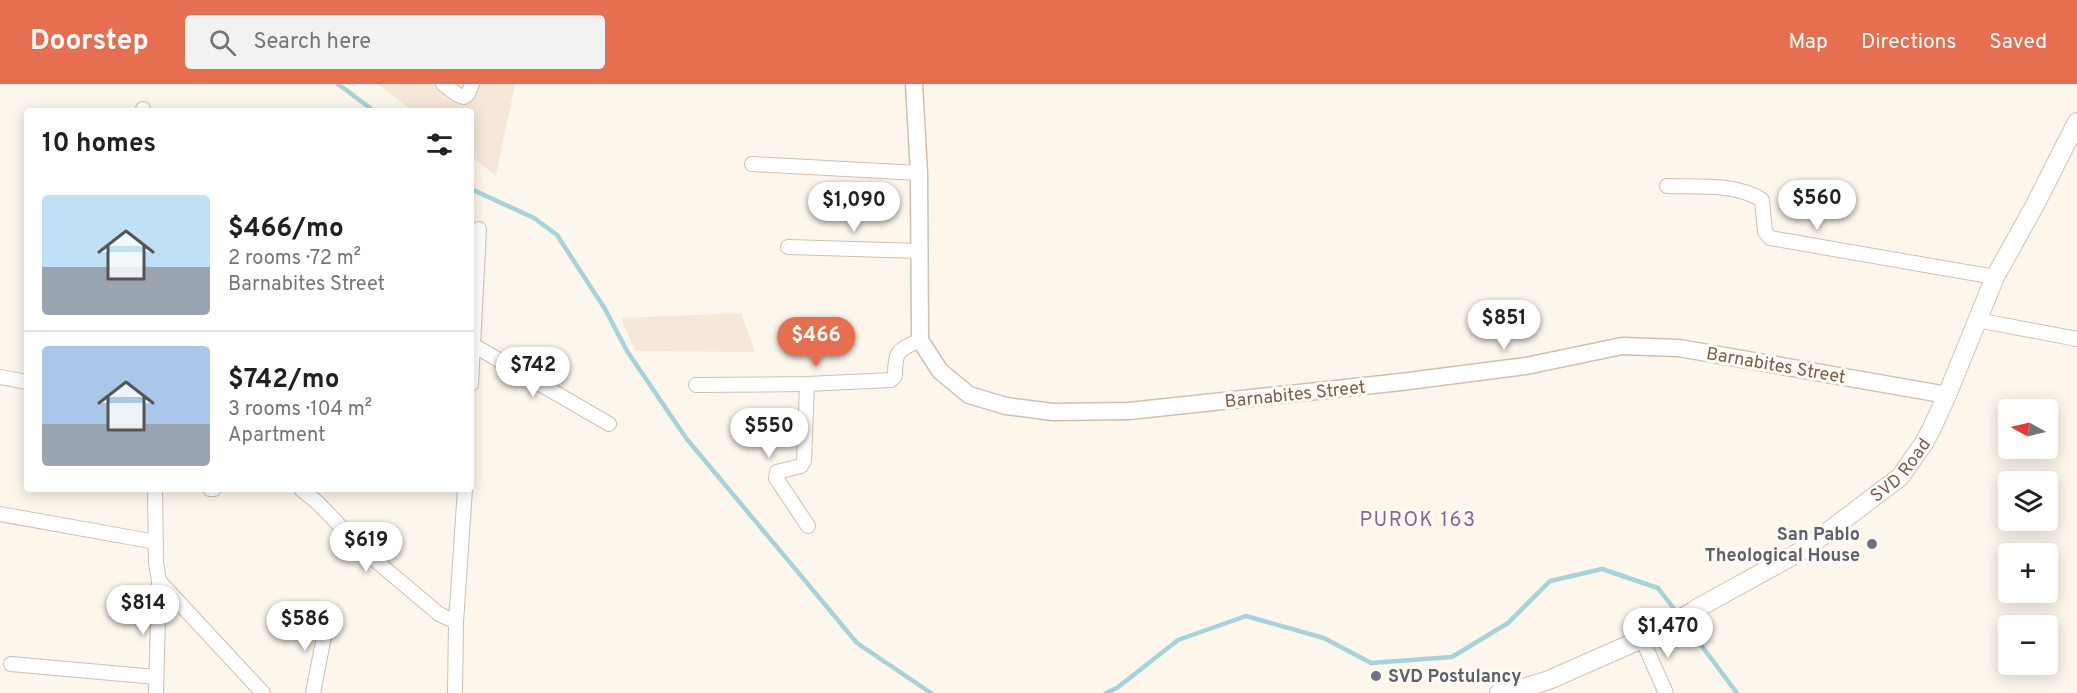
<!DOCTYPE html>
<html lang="en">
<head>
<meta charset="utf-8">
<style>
	:root { --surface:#fff; --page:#f2f2f2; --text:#202124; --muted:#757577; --line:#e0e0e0; --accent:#e76f51 }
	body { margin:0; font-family:Overpass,sans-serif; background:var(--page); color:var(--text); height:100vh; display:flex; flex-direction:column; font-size:22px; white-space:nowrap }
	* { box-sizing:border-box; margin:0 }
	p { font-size:20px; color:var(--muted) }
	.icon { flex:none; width:33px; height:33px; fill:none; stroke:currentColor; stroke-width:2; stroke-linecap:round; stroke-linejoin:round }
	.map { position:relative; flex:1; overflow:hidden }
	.side { position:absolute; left:24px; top:24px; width:450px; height:384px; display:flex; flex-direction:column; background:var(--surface); border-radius:6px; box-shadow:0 3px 15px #0003 }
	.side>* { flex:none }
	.needle { width:39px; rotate:278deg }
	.controls { position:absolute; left:1998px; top:315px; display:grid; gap:12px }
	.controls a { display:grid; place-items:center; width:60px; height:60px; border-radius:6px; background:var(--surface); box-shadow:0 3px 15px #0003; font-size:30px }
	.price { position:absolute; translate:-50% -51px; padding:0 14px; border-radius:21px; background:#fff; color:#222; font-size:20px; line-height:39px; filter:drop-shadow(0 2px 3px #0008) }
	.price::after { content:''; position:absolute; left:50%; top:36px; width:18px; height:14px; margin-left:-9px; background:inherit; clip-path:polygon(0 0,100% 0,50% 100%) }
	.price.current { background:var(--accent); color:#fff }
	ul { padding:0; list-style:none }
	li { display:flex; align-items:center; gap:18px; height:150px; padding:0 18px }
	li+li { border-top:2px solid var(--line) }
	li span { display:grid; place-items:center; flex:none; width:168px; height:120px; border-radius:6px; color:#555 }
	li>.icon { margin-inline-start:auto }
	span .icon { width:72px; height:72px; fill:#fffc; stroke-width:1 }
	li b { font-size:26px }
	h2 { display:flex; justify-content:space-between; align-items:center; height:72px; padding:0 18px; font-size:26px }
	header { display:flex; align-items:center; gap:36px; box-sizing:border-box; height:84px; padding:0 30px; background:var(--accent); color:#fff }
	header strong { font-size:28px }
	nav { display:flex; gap:33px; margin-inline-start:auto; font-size:21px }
	.search { width:420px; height:54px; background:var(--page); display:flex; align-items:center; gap:15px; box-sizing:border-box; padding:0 21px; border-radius:6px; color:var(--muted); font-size:22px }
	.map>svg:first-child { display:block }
	.residential { fill:#f5e8da }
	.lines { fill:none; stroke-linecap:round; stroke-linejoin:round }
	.stream { stroke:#a5d3da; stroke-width:4.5 }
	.minor-casing { stroke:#d1beb0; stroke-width:16 }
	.tertiary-casing { stroke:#d1beb0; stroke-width:19 }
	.secondary-casing { stroke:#d6c0b0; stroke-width:20 }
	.minor { stroke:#fff; stroke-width:14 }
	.tertiary { stroke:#fff; stroke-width:16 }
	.secondary { stroke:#fff; stroke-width:18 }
	.worship-dot { fill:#6b7280; stroke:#fffaf3; stroke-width:2 }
	.labels { text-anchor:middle; stroke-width:6; stroke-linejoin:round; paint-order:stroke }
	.street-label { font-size:18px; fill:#7a5c4d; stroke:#fffaf3 }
	.worship-label { font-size:18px; font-weight:bold; fill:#5b616d; stroke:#fffaf3; text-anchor:end }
	.neighbourhood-label { font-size:20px; letter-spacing:1.5px; fill:#846695; stroke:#fffaf3 }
</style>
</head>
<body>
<header>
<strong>Doorstep</strong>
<div class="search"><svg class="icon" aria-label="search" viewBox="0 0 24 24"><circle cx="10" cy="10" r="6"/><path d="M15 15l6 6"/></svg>Search here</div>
<nav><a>Map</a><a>Directions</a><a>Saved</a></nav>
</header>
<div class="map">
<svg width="2077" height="609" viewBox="0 0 2077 609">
	<rect width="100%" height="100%" fill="#fdf6ec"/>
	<g class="residential">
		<path d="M378,0H515L496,92L471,72V27H413Z"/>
		<path d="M741,229L755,268L635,267L621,234Z"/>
	</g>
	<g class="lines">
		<g class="stream">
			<path d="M338,0L374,27"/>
			<path d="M471,105L534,134L557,151L605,225L627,267L686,354L857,559L931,609"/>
			<path d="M1683,537L1737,609"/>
			<path d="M1106,609L1117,604L1178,556L1246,532L1324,554L1371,579L1452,573L1508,539L1550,497L1602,485L1658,504L1678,530"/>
		</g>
		<g class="minor-casing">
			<g id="minor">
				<path d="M443,0L458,11L464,13L468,10L472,0"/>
				<path d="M143,27V25"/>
				<path d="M752,80L919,89"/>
				<path d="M1667,102C1697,103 1736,99 1762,116L1765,148L1770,154L1995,193"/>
				<path d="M788,163L919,167"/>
				<path d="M1977,236L2077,255"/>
				<path d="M473,261L609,340"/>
				<path d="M0,293L27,298"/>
				<path d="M471,300L479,145"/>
				<path d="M807,300L804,377L801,382L777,388L776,394L808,442"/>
				<path d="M696,301L807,300L891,296L895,292C895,265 898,267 920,256"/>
				<path d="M155,405L156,479L159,497L156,609"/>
				<path d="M210,405H214"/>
				<path d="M301,405L318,419L363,466L439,530L456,538"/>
				<path d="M0,430L156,458"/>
				<path d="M159,497L263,609"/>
				<path d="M1642,555L1666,609"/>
				<path d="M11,580L156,593"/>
				<path d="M313,609L328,532"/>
				<path d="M455,609L456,538L465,405"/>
			</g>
		</g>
		<g class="tertiary-casing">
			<g id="tertiary">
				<path d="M914,0L919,89L920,256L940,287L969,311L1006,322L1053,328L1129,327L1401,298L1526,282L1622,262L1679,264L1947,311"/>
				<path d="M1674,537L1696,525"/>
			</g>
		</g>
		<g class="secondary-casing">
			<g id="secondary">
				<path id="s1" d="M1696,525L1805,465L1900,393L1924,359L1932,344L1947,311L1995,193L2035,121L2077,38"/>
				<path d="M1499,609L1520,605L1549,596L1642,555L1674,537"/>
			</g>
		</g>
		<use href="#minor" class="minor"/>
		<use href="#tertiary" class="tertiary"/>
		<use href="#secondary" class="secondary"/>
	</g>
	<g class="worship-dot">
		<circle cx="1872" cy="460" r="6"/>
		<circle cx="1376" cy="592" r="6"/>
	</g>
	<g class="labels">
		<g class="street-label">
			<text transform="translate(1776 281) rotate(10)" y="6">Barnabites Street</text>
			<text transform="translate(1295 310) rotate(-6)" y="6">Barnabites Street</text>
			<text dy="6" stroke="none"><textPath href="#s1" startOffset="249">SVD Road</textPath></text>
		</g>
		<g class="worship-label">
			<text x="1860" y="456">San Pablo<tspan x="1860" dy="21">Theological House</tspan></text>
			<text x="1388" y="598" text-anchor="start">SVD Postulancy</text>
		</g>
		<g class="neighbourhood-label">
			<text x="1418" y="442">PUROK 163</text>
		</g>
	</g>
</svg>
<div class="controls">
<a><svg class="needle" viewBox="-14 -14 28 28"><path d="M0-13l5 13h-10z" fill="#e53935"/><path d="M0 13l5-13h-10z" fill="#757577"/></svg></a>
<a><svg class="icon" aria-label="layers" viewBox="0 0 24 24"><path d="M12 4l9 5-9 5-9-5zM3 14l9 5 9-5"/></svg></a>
<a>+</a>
<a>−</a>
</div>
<b class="price" style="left:1817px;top:147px">$560</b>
<b class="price" style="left:854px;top:149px">$1,090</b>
<b class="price" style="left:1504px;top:267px">$851</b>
<b class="price current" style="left:816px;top:284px">$466</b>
<b class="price" style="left:533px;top:314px">$742</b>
<b class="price" style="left:769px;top:375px">$550</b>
<b class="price" style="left:366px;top:489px">$619</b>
<b class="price" style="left:143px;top:552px">$814</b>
<b class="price" style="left:305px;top:568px">$586</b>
<b class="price" style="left:1668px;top:575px">$1,470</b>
<section class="side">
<h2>10 homes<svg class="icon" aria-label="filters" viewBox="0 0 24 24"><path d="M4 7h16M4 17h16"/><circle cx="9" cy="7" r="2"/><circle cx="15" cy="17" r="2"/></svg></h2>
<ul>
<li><span style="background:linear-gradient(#bfe0f5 60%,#9aa5b1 0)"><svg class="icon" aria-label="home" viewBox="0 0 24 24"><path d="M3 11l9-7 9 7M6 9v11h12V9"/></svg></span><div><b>$466/mo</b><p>2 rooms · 72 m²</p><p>Barnabites Street</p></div></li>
<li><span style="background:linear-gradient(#a9c7e8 65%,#9aa5b1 0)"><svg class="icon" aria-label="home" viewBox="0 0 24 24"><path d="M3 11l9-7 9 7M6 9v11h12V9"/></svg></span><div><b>$742/mo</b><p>3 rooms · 104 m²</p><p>Apartment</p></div></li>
</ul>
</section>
</div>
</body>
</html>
